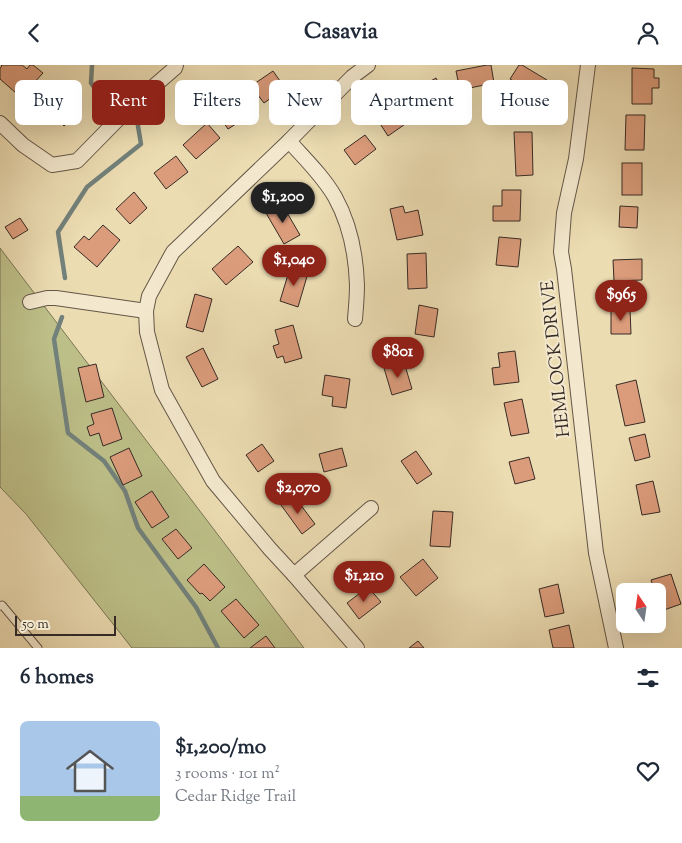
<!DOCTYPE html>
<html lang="en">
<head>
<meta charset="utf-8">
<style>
	:root { --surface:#fff; --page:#f2f2f3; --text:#1f2937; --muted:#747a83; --line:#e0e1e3; --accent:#8f2418 }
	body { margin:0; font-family:"Sorts Mill Goudy",serif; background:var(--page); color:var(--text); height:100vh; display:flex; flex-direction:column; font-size:19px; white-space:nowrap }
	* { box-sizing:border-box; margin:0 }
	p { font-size:16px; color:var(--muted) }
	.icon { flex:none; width:28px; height:28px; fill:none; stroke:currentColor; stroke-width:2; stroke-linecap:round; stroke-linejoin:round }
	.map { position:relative; height:583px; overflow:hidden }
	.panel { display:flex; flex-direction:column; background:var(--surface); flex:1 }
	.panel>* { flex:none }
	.hud { position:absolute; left:15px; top:15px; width:652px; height:45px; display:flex; gap:10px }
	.needle { width:32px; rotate:347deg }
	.controls { position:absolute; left:616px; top:518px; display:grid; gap:10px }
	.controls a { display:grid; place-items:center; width:50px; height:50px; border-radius:8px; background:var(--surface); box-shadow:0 5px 20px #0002; font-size:25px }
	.scale { position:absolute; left:15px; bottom:12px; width:101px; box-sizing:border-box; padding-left:5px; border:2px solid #362b25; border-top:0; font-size:14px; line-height:18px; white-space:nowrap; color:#362b25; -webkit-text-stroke:4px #f3e8cd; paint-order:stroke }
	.price { position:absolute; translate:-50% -42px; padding:0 11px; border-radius:18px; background:var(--accent); color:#fff; font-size:16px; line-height:32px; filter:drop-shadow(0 1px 2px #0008) }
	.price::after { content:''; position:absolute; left:50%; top:30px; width:15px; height:11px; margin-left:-8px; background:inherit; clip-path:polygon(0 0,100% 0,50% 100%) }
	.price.current { background:#222; color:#fff }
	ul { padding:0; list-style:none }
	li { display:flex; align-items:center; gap:15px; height:125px; padding:0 20px }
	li+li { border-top:1px solid var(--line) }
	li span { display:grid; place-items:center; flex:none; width:140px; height:100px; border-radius:8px; color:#555 }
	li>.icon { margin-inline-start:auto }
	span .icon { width:60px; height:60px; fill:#fffc; stroke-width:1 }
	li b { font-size:21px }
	h2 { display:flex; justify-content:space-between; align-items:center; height:60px; padding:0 20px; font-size:21px }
	.chip { padding:0 18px; border-radius:8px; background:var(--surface); box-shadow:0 5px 20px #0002; font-size:18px; line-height:45px }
	.chip.current { background:var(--accent); color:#fff }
	header { display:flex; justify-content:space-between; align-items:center; height:65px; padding:0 20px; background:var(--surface); font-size:22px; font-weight:700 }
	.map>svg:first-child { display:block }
	.green { fill:#bdbf88; stroke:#7a7556 }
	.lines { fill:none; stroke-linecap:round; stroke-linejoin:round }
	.stream { stroke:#72817b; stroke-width:4.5 }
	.building { fill:#db9c7b; stroke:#362b25 }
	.service-casing { stroke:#645748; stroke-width:9 }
	.minor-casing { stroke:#645748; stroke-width:16 }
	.service { stroke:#f3e8cd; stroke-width:7 }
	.minor { stroke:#f3e8cd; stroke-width:14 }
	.labels { text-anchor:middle; stroke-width:4; stroke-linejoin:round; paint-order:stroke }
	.street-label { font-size:18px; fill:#362b25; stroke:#f3e8cd }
</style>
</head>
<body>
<header><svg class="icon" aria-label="back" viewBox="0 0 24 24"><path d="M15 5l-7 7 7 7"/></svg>Casavia<svg class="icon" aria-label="person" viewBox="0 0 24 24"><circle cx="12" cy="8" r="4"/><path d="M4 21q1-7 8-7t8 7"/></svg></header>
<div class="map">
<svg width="682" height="583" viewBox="0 0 682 583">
	<rect width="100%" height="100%" fill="#ecdcb2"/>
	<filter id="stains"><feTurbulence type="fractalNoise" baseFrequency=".004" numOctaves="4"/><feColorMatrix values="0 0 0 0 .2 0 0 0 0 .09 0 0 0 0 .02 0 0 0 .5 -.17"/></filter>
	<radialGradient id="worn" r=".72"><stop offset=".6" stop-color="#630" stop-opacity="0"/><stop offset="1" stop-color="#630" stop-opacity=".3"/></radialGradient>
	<path class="green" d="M0,183L304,583H132L26,449L0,422Z"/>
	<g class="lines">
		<g class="stream">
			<path d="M92,0L91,18L101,32"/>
			<path d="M65,213L58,167L87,122L141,79L136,49"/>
			<path d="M62,252L54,274L68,368L104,396L125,426L138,463L196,542L218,583"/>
		</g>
	</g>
	<g class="building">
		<path d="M1,0H22L27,4L30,0H33L43,8L32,20L27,16L16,28L0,14V3L2,1Z"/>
		<path d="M487,0H491L494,18L460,25L456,6Z"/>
		<path d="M519,0H522L547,15L538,31L510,14Z"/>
		<path d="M632,3L654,4V13H659V23H652V39H632Z"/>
		<path d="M273,6L285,23L264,38L251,21Z"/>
		<path d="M436,13L445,30L424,41L415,25Z"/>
		<path d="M54,17L68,32L66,34L78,48L64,61L55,51L47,59L35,46L44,38L38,32Z"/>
		<path d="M242,31L253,48L228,64L217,48Z"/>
		<path d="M400,39L411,55L388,71L377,54Z"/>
		<path d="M626,50H645L644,85H625Z"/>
		<path d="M207,58L220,73L196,94L183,80Z"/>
		<path d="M514,67H532L533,110L516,111Z"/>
		<path d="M365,70L376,84L355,100L344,85Z"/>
		<path d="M176,91L188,107L166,124L154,108Z"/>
		<rect x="622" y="98" width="20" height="32"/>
		<path d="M502,125H521L520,156H493V141H502Z"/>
		<path d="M134,127L147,143L130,159L116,144Z"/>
		<path d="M282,139L300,170L284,179L266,148Z"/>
		<path d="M403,141L405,148L418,145L423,170L397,175L390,144Z"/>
		<path d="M620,141L638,142L637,163L619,162Z"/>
		<path d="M20,153L28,165L13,174L5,162Z"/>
		<path d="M103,160L120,175L97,202L74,182L84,171L89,175Z"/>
		<path d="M499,172L521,174L518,202L496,200Z"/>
		<path d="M238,181L253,197L226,220L212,204Z"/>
		<path d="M426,188L427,223L408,224L407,189Z"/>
		<path d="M642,194V215L614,216L613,195Z"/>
		<path d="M290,203L308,208L298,242L280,236Z"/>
		<path d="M195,229L212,234L203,267L186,262Z"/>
		<path d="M419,240L438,244L434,272L415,269Z"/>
		<path d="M611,244H630L631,269H611Z"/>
		<path d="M293,260L302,293L285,298L283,291L277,293L273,281L279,279L275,265Z"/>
		<path d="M203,283L218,314L202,322L186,292Z"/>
		<path d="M515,286L519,317L494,320L492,303L500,302L498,288Z"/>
		<path d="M404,297L412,324L392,330L384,303Z"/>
		<path d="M96,299L104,332L86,337L78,303Z"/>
		<path d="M325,310L350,314L346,343L332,341L333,332L322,330Z"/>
		<path d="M636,315L645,357L625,361L616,320Z"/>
		<path d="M522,334L529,368L511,371L504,338Z"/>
		<path d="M112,343L122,374L103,381L99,368L90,371L87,362L94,359L91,349Z"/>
		<path d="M645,369L650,392L635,396L629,373Z"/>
		<path d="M262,379L274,396L258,407L246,390Z"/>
		<path d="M129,383L142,411L123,420L110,392Z"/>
		<path d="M342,383L347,401L324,407L319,389Z"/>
		<path d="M416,386L432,409L417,419L401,396Z"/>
		<path d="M529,392L535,414L515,419L509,397Z"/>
		<path d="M653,416L660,447L642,450L636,420Z"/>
		<path d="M152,426L169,452L152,463L135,437Z"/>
		<path d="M294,431L315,459L302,469L281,440Z"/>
		<path d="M433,446L453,447L450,482L430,481Z"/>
		<path d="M176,464L192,483L178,494L162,474Z"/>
		<path d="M423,494L438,513L416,531L400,512Z"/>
		<path d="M204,499L225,522L210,536L202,528L200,529L187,515Z"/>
		<path d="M671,509L681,539L661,546L658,534V526H655L651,515Z"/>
		<path d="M558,519L564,548L545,552L539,524Z"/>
		<path d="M368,522L381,537L359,554L347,538Z"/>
		<path d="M236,534L259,560L244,573L221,546Z"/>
		<path d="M569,560L574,583H553L549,565Z"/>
		<path d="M266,571L275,583H250Z"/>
		<path d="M418,576L424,583H409Z"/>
	</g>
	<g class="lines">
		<g class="service-casing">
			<path id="service" d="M0,541L2,540L38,583"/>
		</g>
		<g class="minor-casing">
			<g id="minor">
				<path d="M588,0L576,94L564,148L561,187L564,204L596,488L616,583"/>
				<path d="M0,58L23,80L52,100L77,96L131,41L175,3L176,0"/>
				<path d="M289,76C305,94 323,111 335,132C350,159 356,190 357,220C357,231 356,243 355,254"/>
				<path d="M30,237L47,233H56L146,246"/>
				<path d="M294,510L371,443"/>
				<path d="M357,583L294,510L270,484L213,416L162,325L147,267L146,246L149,231L173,187L289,76L352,12L368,0"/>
			</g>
		</g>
		<use href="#service" class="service"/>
		<use href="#minor" class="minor"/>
	</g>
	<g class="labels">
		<g class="street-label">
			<text transform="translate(555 294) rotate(-96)" y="6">HEMLOCK DRIVE</text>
		</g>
	</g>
	<rect width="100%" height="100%" filter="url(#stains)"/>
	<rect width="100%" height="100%" fill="url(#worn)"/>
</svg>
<div class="controls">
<a><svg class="needle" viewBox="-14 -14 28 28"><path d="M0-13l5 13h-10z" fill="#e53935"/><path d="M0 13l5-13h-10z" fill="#747a83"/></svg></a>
</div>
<div class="scale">50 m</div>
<b class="price current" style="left:283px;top:159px">$1,200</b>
<b class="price" style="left:294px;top:222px">$1,040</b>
<b class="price" style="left:621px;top:257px">$965</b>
<b class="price" style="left:398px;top:314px">$801</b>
<b class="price" style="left:298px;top:450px">$2,070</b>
<b class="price" style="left:364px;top:538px">$1,210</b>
<div class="hud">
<a class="chip">Buy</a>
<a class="chip current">Rent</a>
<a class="chip">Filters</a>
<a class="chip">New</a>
<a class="chip">Apartment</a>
<a class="chip">House</a>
</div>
</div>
<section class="panel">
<h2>6 homes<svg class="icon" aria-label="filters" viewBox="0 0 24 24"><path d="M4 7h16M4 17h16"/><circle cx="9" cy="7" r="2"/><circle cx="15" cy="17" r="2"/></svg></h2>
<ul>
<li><span style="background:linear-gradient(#a9c7e8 75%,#8fb573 0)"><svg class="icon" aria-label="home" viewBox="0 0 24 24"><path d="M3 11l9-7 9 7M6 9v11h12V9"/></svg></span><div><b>$1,200/mo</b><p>3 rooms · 101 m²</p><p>Cedar Ridge Trail</p></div><svg class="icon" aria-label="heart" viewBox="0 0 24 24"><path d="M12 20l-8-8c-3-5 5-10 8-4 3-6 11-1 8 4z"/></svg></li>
</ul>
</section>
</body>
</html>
